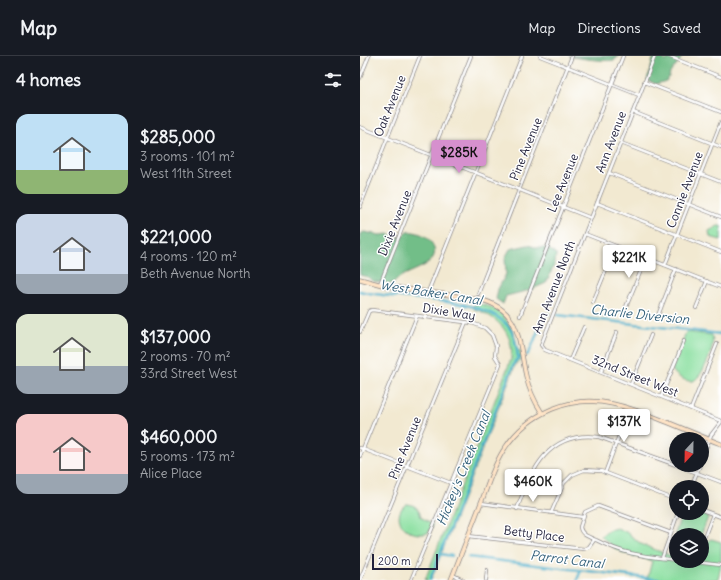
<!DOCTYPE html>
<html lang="en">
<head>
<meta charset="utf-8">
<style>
	:root { --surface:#171b24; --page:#242831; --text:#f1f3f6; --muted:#9ea1a6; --line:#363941; --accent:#d690ce }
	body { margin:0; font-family:Delius,sans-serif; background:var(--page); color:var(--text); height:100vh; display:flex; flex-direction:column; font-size:15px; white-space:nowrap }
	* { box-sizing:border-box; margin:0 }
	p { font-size:13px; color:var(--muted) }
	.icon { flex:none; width:22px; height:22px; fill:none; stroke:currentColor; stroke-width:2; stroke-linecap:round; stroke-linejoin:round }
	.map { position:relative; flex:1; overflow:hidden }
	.side { display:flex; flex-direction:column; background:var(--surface); width:360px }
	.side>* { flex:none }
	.needle { width:26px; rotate:202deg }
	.tools { position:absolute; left:309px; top:376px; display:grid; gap:8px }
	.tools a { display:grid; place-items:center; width:40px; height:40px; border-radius:50%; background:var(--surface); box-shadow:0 4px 16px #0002; font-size:20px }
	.scale { position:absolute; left:12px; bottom:10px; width:66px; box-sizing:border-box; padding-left:4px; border:2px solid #22223b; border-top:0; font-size:11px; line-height:14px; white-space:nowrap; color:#22223b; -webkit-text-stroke:3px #fff; paint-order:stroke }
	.price { position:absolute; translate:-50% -34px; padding:0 9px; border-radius:4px; background:#fff; color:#222; font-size:13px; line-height:26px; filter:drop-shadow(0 1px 2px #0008) }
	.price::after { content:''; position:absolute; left:50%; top:24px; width:12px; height:9px; margin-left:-6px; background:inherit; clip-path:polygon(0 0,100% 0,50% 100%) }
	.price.active { background:var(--accent); color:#111 }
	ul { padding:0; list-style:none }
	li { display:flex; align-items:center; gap:12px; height:100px; padding:0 16px }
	li span { display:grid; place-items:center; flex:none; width:112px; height:80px; border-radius:12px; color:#555 }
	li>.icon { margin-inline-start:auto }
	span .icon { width:48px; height:48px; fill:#fffc; stroke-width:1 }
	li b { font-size:17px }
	h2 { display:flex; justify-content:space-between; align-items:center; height:48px; padding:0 16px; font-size:17px }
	header { display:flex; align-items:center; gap:24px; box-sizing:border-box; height:56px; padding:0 20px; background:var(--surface); border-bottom:1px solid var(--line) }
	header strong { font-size:19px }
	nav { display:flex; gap:22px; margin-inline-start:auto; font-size:14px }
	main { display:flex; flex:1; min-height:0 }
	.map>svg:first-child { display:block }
	.green { fill:#8de0a2; stroke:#58816e }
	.forest { fill:#72be88; stroke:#4a7062 }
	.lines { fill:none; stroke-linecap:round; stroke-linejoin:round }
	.canal { stroke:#4aafca; stroke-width:2.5 }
	.street-casing { stroke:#8a8686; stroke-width:4 }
	.secondary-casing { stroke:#8a8686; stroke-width:5 }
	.street { stroke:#fff; stroke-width:2.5 }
	.secondary { stroke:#ffe4c6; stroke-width:3.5 }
	.labels { text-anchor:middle; stroke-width:3; stroke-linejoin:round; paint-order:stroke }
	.street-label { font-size:12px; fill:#22223b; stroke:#fff }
	.water-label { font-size:13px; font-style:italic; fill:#34617b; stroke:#fff }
</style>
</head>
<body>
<header>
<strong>Map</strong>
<nav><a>Map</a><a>Directions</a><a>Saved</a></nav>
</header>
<main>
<section class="side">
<h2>4 homes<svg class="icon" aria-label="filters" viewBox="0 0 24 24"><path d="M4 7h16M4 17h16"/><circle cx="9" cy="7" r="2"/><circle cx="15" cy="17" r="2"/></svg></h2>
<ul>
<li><span style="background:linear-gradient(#bfe0f5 70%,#8fb573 0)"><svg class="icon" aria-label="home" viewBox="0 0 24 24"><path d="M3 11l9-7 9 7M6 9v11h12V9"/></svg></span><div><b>$285,000</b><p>3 rooms · 101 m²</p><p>West 11th Street</p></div></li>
<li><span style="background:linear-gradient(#c9d6e8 75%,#9aa5b1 0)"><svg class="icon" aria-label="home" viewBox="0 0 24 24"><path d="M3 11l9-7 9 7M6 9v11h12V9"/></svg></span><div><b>$221,000</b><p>4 rooms · 120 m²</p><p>Beth Avenue North</p></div></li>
<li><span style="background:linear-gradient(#dfe7d0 65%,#9aa5b1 0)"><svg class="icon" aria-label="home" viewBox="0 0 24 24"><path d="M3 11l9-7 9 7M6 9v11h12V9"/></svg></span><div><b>$137,000</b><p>2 rooms · 70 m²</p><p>33rd Street West</p></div></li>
<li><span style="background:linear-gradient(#f6c9c9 75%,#9aa5b1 0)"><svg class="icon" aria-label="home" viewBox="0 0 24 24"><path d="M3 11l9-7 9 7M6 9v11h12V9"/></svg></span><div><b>$460,000</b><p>5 rooms · 173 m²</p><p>Alice Place</p></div></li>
</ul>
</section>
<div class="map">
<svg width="361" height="524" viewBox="0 0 361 524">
	<rect width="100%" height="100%" fill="#fff"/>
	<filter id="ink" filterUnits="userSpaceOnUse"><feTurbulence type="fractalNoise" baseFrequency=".025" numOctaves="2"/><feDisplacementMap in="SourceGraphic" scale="8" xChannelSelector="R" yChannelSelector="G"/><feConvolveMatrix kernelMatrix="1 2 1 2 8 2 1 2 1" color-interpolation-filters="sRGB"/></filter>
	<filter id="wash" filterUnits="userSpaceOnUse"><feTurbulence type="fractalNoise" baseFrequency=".012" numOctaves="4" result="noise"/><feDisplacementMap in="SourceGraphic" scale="16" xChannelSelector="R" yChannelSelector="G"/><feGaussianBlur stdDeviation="0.9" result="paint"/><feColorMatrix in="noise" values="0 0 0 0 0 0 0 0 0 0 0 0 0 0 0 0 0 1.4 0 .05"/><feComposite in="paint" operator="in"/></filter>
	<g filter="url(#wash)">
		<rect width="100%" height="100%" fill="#f2e9d1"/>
		<g class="green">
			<path d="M358,170H361V184L350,181L349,175Z"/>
			<path d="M114,248C140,247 156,271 157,294L161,295L162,303L156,307L71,524H65L151,303C155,278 137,260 114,253Z"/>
			<path d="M326,276L352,279C356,289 343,321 333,325C325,326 315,320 312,313Z"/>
			<path d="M46,448C54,448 59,452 61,461L73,469L68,477C49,483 28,463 46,448Z"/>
			<path d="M342,456L348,461L341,479L315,478L322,457Z"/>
			<path d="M257,472L266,476L281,488L316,502V505H342V489L351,483L361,486V508L358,524H287L292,505C265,497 262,501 241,480L248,474Z"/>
		</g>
		<g class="forest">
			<path d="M209,0H259C258,1 256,3 254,4C250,6 214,2 209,0Z"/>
			<path d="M294,0H302L306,6L309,0H323L310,17L309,22L306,25L296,28L287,24Z"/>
			<path d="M4,176L20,179L28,178L39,182L47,176C53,175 59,177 65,180C70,183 72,187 74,192C80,212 40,215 32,228L12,225L8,221L0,219V178Z"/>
			<path d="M168,189L178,192H187L196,198L195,207L186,227L170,234L146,240L143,248L136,243L138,233L146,218L145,202L150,193Z"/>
		</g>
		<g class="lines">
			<g class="canal">
				<path d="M0,235C40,246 121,238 148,270C155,278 157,291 158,302"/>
				<path d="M197,259L361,278"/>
				<path d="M167,299L170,295L185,258H189"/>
				<path d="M80,498L92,500"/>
				<path d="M108,501L304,524"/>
				<path d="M70,524L155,305L160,301"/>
				<path d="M217,524L221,514"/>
			</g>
		</g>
	</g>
	<g filter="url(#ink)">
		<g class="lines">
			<g class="street-casing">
				<g id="street">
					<path d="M180,0L279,39"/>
					<path d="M295,0L181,289L185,294L361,365"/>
					<path d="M308,0L361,21"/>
					<path d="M0,22L9,0"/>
					<path d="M284,26L361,56"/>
					<path d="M273,56L361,91"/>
					<path d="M0,71L231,162"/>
					<path d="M261,87L361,126"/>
					<path d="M249,117L361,161"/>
					<path d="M237,147L361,196"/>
					<path d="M0,151L60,0"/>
					<path d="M225,178L361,231"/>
					<path d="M305,209L361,66"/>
					<path d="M20,228L111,0"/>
					<path d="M68,236L162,0"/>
					<path d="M118,238L212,0"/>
					<path d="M233,246L256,190"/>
					<path d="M266,251L286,202"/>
					<path d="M336,252L347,225"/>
					<path d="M160,260L263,0"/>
					<path d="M297,262L316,213"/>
					<path d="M0,276L9,255L12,254L112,267L125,272L132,279L136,290L135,300L140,308L51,524"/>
					<path d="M210,304L224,271"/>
					<path d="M241,316L257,276"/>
					<path d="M271,328L291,279"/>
					<path d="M301,341L324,285"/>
					<path d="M331,353L357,288"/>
					<path d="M0,392L91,427"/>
					<path d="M0,400L57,260"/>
					<path d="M342,403L351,379L361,366"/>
					<path d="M316,409L361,426"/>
					<path d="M245,417L269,353"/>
					<path d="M331,431L340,409"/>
					<path d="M121,447L223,461"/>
					<path d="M157,453C171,414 189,374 239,381L316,409"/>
					<path d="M342,454L361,461"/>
					<path d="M191,457L204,427L212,419L224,414L241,415L316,444"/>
					<path d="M311,477L238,450L225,456L220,471C221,479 229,481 236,484C265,499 284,500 316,504"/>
					<path d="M108,480L224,493L229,491L234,484"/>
					<path d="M342,487L353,458"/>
					<path d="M302,502L318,457"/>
					<path d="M326,505L361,509"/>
					<path d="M93,519L103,524"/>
					<path d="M0,524L106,266"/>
					<path d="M126,524L127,514"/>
				</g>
			</g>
			<g class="secondary-casing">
				<g id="secondary">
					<path d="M0,223L26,230L118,243C162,253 158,285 166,320C169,334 175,346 182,357"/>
					<path d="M91,524C102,496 113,467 124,439C130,423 135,406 145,392C168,357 211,338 253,348C288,356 327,375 361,388"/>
				</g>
			</g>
			<use href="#street" class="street"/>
			<use href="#secondary" class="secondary"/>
		</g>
	</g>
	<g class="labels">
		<g class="street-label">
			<text transform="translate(30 50) rotate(-68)" y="4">Oak Avenue</text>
			<text transform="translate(251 86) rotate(-69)" y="4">Ann Avenue</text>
			<text transform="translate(166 93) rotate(-68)" y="4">Pine Avenue</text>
			<text transform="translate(203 127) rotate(-68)" y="4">Lee Avenue</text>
			<text transform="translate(325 134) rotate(-69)" y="4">Connie Avenue</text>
			<text transform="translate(35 167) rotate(-68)" y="4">Dixie Avenue</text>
			<text transform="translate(194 231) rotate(-69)" y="4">Ann Avenue North</text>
			<text transform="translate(89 256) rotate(9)" y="4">Dixie Way</text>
			<text transform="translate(275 320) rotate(22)" y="4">32nd Street West</text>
			<text transform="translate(45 392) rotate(-68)" y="4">Pine Avenue</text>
			<text transform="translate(174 478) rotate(7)" y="4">Betty Place</text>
		</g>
		<g class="water-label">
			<text transform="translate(71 236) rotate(9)" y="5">West Baker Canal</text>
			<text transform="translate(280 258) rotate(6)" y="5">Charlie Diversion</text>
			<text transform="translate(103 412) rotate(-68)" y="5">Hickey's Creek Canal</text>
			<text transform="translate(207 503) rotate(7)" y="5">Parrot Canal</text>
		</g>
	</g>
</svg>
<div class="tools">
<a><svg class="needle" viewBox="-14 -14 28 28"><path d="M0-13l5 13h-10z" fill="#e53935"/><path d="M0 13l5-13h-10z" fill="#9ea1a6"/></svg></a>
<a><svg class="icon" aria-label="locate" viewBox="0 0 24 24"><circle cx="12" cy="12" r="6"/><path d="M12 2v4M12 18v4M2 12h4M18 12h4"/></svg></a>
<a><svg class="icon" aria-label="layers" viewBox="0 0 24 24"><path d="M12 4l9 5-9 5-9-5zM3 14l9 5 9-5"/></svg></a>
</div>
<div class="scale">200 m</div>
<b class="price active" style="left:99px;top:118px">$285K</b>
<b class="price" style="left:269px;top:223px">$221K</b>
<b class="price" style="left:264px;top:387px">$137K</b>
<b class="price" style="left:173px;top:447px">$460K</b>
</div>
</main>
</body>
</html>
